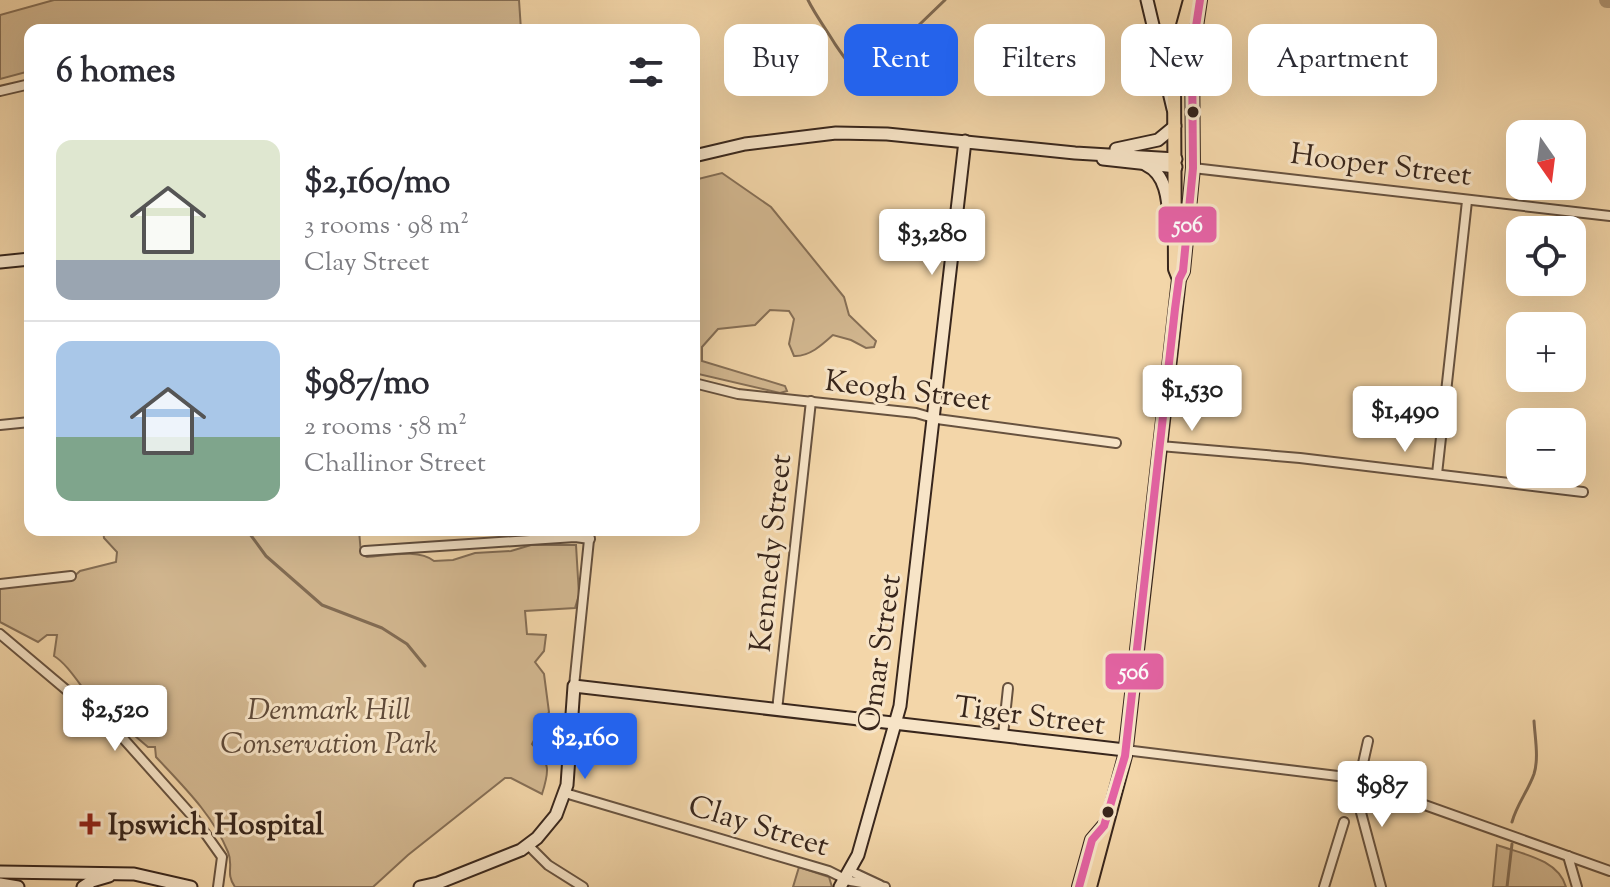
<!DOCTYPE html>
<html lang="en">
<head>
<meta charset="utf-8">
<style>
	:root { --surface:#fff; --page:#f2f2f3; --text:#2b2b33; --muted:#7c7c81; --line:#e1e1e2; --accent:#2563eb }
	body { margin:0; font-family:"Sorts Mill Goudy",serif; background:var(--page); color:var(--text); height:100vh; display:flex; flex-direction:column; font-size:30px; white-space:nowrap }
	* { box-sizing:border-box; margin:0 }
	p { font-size:26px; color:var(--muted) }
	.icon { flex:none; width:44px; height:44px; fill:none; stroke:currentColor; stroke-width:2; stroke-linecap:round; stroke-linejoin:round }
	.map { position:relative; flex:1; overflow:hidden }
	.side { position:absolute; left:24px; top:24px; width:676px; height:512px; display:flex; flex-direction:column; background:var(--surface); border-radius:16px; box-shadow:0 8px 32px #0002 }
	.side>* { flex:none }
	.hud { position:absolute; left:724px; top:24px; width:760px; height:72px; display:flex; gap:16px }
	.needle { width:52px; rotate:166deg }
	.buttons { position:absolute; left:1506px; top:120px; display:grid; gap:16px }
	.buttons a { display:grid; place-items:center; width:80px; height:80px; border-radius:16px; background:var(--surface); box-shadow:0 8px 32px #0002; font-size:40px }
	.price { position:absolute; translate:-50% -68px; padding:0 18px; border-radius:8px; background:#fff; color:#222; font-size:26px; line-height:52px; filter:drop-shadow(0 2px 4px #0008) }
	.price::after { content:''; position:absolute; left:50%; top:48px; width:24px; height:18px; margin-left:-12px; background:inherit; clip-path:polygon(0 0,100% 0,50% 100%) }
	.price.selected { background:var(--accent); color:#fff }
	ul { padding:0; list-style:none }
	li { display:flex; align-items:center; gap:24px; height:200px; padding:0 32px }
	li+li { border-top:2px solid var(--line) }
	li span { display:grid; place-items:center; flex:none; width:224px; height:160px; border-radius:16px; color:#555 }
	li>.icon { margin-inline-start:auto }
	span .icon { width:96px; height:96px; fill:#fffc; stroke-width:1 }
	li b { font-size:34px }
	h2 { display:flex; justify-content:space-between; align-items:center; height:96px; padding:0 32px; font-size:34px }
	.chip { padding:0 28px; border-radius:16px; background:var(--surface); box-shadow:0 8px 32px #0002; font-size:28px; line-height:72px }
	.chip.selected { background:var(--accent); color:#fff }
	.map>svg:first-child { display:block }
	.green { fill:#d3b891; stroke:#866f56; stroke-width:2 }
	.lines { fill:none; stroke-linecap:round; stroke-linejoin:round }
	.stream { stroke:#826c54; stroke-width:3 }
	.river { stroke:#b39a79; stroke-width:16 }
	.street-casing { stroke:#67523f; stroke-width:12 }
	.secondary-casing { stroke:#38261c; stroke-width:15 }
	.primary-casing { stroke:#38261c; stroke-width:16 }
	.street { stroke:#f7e4c7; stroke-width:8 }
	.secondary { stroke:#f7e4c7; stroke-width:11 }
	.primary { stroke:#f3d6a9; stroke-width:12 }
	.bus-1-casing { stroke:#f7e4c7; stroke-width:14 }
	.bus-1 { stroke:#e463a4; stroke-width:8 }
	.bus-dot { fill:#38261c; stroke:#f7e4c7; stroke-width:3 }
	.poi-dot { fill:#8f2418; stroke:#f7e4c7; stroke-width:3 }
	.labels { text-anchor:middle; stroke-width:6; stroke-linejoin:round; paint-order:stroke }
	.street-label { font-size:30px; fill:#38261c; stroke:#f7e4c7 }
	.park-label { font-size:30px; font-style:italic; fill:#5f4a39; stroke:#f7e4c7 }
	.poi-label { font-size:30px; font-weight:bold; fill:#38261c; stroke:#f7e4c7; text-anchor:start }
	.line-badge { stroke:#f7e4c7; stroke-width:3 }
	.badge-label { font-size:22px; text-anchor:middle; font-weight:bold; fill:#fff }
</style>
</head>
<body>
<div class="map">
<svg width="1610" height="887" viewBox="0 0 1610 887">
	<rect width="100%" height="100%" fill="#f3d6a9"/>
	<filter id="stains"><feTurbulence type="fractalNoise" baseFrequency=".0025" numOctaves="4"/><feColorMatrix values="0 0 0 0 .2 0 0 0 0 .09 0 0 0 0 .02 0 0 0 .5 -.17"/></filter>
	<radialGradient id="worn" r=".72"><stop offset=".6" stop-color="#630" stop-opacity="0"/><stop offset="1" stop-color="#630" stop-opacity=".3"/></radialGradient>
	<g class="green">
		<path d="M54,0H519L521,30H30V71L0,79V15Z"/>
		<path d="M722,173L771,207L844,297L849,315L876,341L874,347L866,348L851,340L833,335C822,345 809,357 794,356L789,344L794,319L789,311L770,310L755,325L718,329L702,347V361L785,386L787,391L780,393L694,373V180Z"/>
		<path d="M103,530H359L361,554L367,557C387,556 418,548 434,561L453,560L475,553L511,551L531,545H576L579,595L575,608L525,611L527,634L546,635L544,651L535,662L544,674L549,712L532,744C550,764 550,769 542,794L511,778H505L408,855L373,887H235C225,873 234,866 228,852C213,815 183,786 156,757L155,747H148L108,713L105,703H95C82,689 68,664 54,656L57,635H47L38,642L0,622V587L71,579L80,571L116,562L117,552L104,538Z"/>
		<path d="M1497,845C1522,854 1558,859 1566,887H1493Z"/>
		<path d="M799,867L829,877L832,887H793Z"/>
	</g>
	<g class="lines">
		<g class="stream">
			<path d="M808,0C816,16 826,29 835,44C854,72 866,90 901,71L919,25L945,0"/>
			<path d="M247,530L266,556L322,605L382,628L407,644L425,666"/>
			<path d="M1512,822C1517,804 1528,791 1534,774C1539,758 1535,738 1534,721"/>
			<path d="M1507,887L1512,844"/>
		</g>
		<path class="river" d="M1607,0H1610"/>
		<g class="street-casing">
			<g id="street">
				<path d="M0,91L30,84"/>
				<path d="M1193,168L1610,216"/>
				<path d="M694,383L738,394L916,413L937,419L1116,443"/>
				<path d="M0,425L30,422"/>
				<path d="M1160,446L1300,458L1583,492"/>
				<path d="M1437,474L1467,201"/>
				<path d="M365,551L575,537L590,539"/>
				<path d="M0,584L71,576"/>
				<path d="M0,634L121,736L195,819L222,857L218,887"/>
				<path d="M574,686L590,530"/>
				<path d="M777,710L811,401"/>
				<path d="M1003,735L1008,688"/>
				<path d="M1125,750L1346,777L1610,871"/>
				<path d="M1352,779L1381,887"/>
				<path d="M1359,781L1368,741"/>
				<path d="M565,793L829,871L845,879"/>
				<path d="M528,845L548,865L583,887"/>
				<path d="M1568,856L1577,887"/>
				<path d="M850,871L880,885"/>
				<path d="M845,880L885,887"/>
				<path d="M1324,887L1344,822"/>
			</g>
		</g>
		<g class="secondary-casing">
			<g id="secondary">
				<path d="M1147,0L1173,109"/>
				<path d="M1116,149L1158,140L1175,126"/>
				<path d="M694,156L745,144L836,133L887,134L1075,153L1176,159"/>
				<path d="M1103,159L1176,167"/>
				<path d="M1146,165C1166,174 1168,200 1169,219"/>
				<path d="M0,262L30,259"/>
				<path d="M0,872L134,874L191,887"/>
				<path d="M0,884L18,887"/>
				<path d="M83,887L92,881L109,876"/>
				<path d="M420,887L438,883L521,850L537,838L556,815L567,785L574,686L1125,750"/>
				<path d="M840,887L858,855L900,706L965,141"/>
			</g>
		</g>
		<g class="primary-casing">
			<g id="primary">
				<path d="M1179,279L1183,271L1193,168L1192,53L1200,0"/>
				<path d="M1079,887L1092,840L1104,826"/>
				<path d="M1090,887L1125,756L1179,279L1175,269L1174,79L1179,40L1190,0"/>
			</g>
		</g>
		<use href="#street" class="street"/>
		<use href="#secondary" class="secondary"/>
		<use href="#primary" class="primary"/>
		<g class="bus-1-casing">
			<path id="bus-1" d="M1079,887L1092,840L1104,826L1125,756L1175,309L1179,279L1183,271L1193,168L1192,53L1200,0"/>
		</g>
		<use href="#bus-1" class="bus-1"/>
	</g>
	<g class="bus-dot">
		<circle cx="1193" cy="112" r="7"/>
		<circle cx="1108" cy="812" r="7"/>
	</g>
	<path class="poi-dot" d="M86 812h8v8h8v8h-8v8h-8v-8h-8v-8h8z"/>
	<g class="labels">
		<g class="street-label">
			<text transform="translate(1381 164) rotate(7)" y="10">Hooper Street</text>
			<text transform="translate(908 390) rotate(7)" y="10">Keogh Street</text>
			<text transform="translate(770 553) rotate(-84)" y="10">Kennedy Street</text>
			<text transform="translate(879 653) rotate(-82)" y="10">Omar Street</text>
			<text transform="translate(1030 715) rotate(7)" y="10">Tiger Street</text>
			<text transform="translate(759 825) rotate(17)" y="10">Clay Street</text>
		</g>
		<g class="park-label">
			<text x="329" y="719">Denmark Hill<tspan x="329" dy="34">Conservation Park</tspan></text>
		</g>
		<g class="poi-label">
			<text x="108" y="834">Ipswich Hospital</text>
		</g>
	</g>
	<g class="line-badge">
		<rect x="1157" y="205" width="61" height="39" rx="8" fill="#e463a4"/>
		<rect x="1104" y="652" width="61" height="39" rx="8" fill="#e463a4"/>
	</g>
	<g class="badge-label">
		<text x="1188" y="232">506</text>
		<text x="1134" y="679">506</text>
	</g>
	<rect width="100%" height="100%" filter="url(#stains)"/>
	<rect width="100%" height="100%" fill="url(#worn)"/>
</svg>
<div class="buttons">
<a><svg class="needle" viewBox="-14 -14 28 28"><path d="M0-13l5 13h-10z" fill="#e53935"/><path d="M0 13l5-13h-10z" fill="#7c7c81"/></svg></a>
<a><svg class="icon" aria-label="locate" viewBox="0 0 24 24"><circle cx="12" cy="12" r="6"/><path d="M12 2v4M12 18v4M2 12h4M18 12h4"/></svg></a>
<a>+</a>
<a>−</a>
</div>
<b class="price" style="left:932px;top:277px">$3,280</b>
<b class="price" style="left:1192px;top:433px">$1,530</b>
<b class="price" style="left:1405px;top:454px">$1,490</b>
<b class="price" style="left:115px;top:753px">$2,520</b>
<b class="price selected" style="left:585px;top:781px">$2,160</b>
<b class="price" style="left:1382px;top:829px">$987</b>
<div class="hud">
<a class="chip">Buy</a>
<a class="chip selected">Rent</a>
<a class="chip">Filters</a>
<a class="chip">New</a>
<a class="chip">Apartment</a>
</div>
<section class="side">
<h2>6 homes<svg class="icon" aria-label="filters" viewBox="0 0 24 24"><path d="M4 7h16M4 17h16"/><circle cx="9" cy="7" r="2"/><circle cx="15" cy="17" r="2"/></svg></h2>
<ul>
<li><span style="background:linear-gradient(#dfe7d0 75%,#9aa5b1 0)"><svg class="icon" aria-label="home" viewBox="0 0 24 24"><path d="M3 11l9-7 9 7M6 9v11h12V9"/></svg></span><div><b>$2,160/mo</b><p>3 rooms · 98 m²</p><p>Clay Street</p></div></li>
<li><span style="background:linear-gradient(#a9c7e8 60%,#7fa58c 0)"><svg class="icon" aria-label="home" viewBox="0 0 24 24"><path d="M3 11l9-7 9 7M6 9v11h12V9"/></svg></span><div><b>$987/mo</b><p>2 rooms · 58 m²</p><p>Challinor Street</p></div></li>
</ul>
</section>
</div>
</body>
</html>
